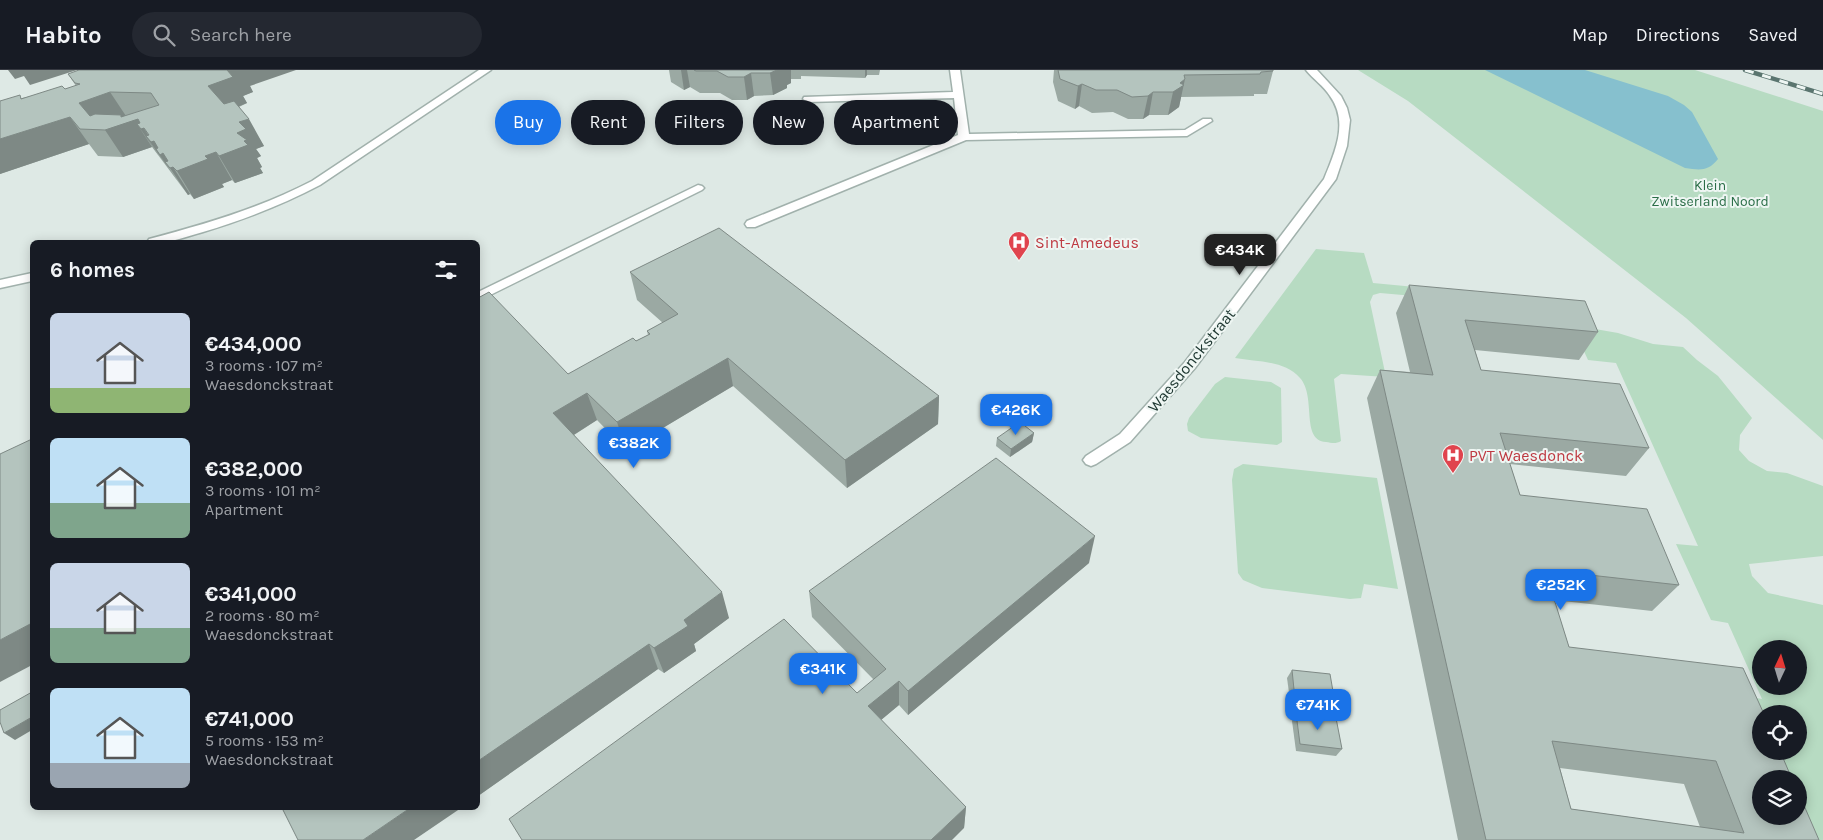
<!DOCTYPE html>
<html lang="en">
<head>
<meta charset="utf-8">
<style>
	:root { --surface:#171b24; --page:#242831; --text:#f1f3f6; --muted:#9ea1a6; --line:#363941; --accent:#1a73e8 }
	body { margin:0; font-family:Karla,sans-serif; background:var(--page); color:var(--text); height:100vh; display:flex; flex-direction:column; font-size:19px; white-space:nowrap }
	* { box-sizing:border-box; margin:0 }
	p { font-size:16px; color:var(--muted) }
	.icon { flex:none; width:28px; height:28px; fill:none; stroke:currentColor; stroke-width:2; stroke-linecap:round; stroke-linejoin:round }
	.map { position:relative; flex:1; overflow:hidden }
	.details { position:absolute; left:30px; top:170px; width:450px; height:570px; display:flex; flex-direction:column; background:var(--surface); border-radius:8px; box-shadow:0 2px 12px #0003 }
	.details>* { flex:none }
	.guide { position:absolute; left:495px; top:30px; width:475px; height:45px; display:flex; gap:10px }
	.needle { width:32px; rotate:4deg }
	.fabs { position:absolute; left:1752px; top:570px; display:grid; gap:10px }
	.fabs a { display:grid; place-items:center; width:55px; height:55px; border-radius:50%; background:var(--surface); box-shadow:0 2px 12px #0003; font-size:25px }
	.price { position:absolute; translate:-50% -42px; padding:0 11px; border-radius:10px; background:var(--accent); color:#fff; font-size:16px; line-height:32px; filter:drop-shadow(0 1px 2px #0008) }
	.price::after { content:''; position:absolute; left:50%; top:30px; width:15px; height:11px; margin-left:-8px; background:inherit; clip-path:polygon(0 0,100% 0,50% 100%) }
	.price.on { background:#222; color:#fff }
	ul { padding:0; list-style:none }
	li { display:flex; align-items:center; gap:15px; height:125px; padding:0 20px }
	li span { display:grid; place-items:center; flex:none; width:140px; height:100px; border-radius:8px; color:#555 }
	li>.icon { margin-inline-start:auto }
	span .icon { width:60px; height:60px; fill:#fffc; stroke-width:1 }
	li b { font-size:21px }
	h2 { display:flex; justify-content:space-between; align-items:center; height:60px; padding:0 20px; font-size:21px }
	.tag { padding:0 18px; border-radius:22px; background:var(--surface); box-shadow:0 2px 12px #0003; font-size:18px; line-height:45px }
	.tag.on { background:var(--accent); color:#fff }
	header { display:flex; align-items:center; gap:30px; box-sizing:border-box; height:70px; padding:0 25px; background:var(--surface); border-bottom:1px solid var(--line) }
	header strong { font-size:24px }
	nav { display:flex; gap:28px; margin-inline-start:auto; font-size:18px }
	.search { width:350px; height:45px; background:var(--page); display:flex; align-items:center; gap:12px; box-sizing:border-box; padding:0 18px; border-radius:28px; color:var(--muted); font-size:19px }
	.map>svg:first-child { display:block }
	.green { fill:#b7dbc2; fill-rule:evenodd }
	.water { fill:#86c0ce }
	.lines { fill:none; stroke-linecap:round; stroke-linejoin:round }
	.lane-casing { stroke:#a1b1ac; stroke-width:3 }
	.street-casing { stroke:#a1b1ac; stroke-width:3 }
	.lane { fill:#fff; fill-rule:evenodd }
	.street { fill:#fff; fill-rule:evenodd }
	.rail-casing { stroke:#5a756f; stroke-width:4.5 }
	.rail { stroke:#eef6f3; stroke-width:3; stroke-dasharray:9; stroke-linecap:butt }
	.wall { fill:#9ba9a3; fill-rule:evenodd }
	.shaded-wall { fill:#7e8985 }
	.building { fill:#b4c4be; stroke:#7e8985; fill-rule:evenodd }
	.labels { text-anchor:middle; stroke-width:4; stroke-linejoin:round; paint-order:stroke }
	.far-park-label { font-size:14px; fill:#2b6e48; stroke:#eef6f3 }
	.health-label { font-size:16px; fill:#be3a42; stroke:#eef6f3; text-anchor:start }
	.street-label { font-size:16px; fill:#203933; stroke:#eef6f3 }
</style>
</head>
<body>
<header>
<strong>Habito</strong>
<div class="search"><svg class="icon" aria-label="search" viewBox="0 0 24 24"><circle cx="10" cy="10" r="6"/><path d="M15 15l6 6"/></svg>Search here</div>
<nav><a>Map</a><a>Directions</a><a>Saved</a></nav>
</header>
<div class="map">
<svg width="1823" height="770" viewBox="0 0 1823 770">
	<rect width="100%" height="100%" fill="#dee9e5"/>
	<g class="green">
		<path d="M1358,0H1695L1823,41V370L1686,248L1408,31Z"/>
		<path d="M1316,179L1364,183L1373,213L1447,220L1448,229L1380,223L1373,225L1370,232L1386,307L1341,304L1334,309L1341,371C1336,374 1332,373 1326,372C1300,370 1317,327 1300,308C1284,290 1257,292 1235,288Z"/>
		<path d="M1572,255L1618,263L1653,274L1683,277L1697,290L1718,306L1752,348L1740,365L1739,380L1749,391L1767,401L1787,403L1823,416V486L1749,494L1752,506L1768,523L1823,535V770H1808L1799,746V709H1781L1769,681H1799V644H1761L1745,626L1762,629L1728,553L1711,550L1676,474L1698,476L1616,293L1588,290ZM1761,579H1799V616H1761Z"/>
		<path d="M1225,307L1271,312L1281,318L1282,372L1277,375L1201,368L1188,361L1187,354L1189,348L1215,314Z"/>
		<path d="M1243,394L1377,408L1398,519L1364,514L1361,528L1350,529L1262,518L1243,510L1238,503L1232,410L1234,399Z"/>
	</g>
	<path class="water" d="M1485,0H1585L1668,26L1684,35L1692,42L1718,89C1708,102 1699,100 1685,98Z"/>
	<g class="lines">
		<g class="lane-casing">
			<g id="lane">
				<path d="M479,0H491L320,115C282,135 243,150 203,162C184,167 166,175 147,172L149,169C205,154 260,138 312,111Z"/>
				<path d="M950,0H960L969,64L1185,60L1203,49H1211L1212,51L1187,66L966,70L755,157H747L745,154L747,151L958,65L954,28L808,32L803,29L804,27L953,22Z"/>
				<path d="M698,115L702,116L704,118L702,120L478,231V222Z"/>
				<path d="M32,203V211L0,218V210Z"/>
			</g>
		</g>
		<g class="street-casing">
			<path id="street" d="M1306,0H1317L1341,26L1347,38L1350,50L1347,76L1336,109L1195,298L1130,372L1096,394L1091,396L1086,394L1083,390L1086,386L1120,364L1185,292L1324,109C1335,82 1349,52 1330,26C1324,16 1313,9 1306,0Z"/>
		</g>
		<use href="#lane" class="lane"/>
		<use href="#street" class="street"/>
		<g class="rail-casing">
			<path id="rail" d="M1745,0L1823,24"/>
		</g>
		<use href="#rail" class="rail"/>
	</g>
	<g class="wall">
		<path d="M669,0H880L879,5H867L865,8L801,6V9H791V13L787,15V18L773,25L754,26L747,30H732L720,23H700L690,17L684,20L671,12Z"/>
		<path d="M1054,0H1273V1L1267,24H1254V26L1181,27L1179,37L1168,45H1149L1143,49H1128L1113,42L1092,43L1079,36L1075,39L1058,31L1053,12Z"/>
		<path d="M68,4L250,16L253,22L243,26L247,33L239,37L264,76L256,79L261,86L257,88L262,97L260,98L263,103L235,113L232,110L222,114L224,117L194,129L190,124L188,125L152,77L123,87L98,86L89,74L0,104V31L22,28L65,19L76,16Z"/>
		<path d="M630,202L939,326L938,354L847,418L733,316L626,380L597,350L574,365L729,548L694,574L696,581L664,603L658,599L478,726L568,304L648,265L647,261L663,253L637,230Z"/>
		<path d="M1409,215L1598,262L1579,290L1475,280L1481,300L1649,378L1626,406L1510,394L1520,425L1679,515L1652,541L1554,530L1569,577L1819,770H1458L1367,328L1380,300L1410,302L1396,243ZM1560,698L1684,714L1700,757L1571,739Z"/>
		<path d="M1034,363L1032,372L1010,387L996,376L997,368Z"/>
		<path d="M1089,493L908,645L899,635L881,650L966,737L964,758L857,623L874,610L812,547L809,521Z"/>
		<path d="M1292,600L1335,633L1330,641L1291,637L1287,608Z"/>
		<path d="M1296,643L1342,679L1336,686L1296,681L1292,651Z"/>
	</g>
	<g class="shaded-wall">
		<path d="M8,0H77L30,15L24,6L15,9Z"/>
		<path d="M227,0H296L250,16L253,22L243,26L247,33L223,43L208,16Z"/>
		<path d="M681,0H687L690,17L684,20Z"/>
		<path d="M777,0H791V13L787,15V18L773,25L770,3Z"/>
		<path d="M865,0H867V5L865,8Z"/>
		<path d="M751,3L754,26L747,30L744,7Z"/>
		<path d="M1185,9L1179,37L1168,45L1173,22L1180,13Z"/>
		<path d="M1082,14L1079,36L1075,39L1078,16Z"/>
		<path d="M110,22L128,49H138L152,71H154L163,83L172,97H173L190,124L188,125L170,98L165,92L178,112L156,79L169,99L146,66L159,86L137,54L152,77L123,87L105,60H97L79,33Z"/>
		<path d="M1153,22L1149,45L1143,49L1148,26Z"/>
		<path d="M70,47L89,74L0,104V69Z"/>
		<path d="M249,49L264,76L256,79L261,86L257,88L262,97L260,98L263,103L235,113L219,86L237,63L239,52Z"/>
		<path d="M216,82L232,110L222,114L224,117L194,129L177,101L205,86Z"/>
		<path d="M728,288L733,316L626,380L617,352Z"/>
		<path d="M587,323L597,350L564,371L553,343Z"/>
		<path d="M939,326L938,354L847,418L845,390Z"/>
		<path d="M1034,363L1032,372L1010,387L1011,379Z"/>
		<path d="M1095,466L1089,493L908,645V621Z"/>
		<path d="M722,522L729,548L694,574L696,581L664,603L654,578L684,550Z"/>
		<path d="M32,553V595L0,612V570Z"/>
		<path d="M649,574L658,599L478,726V691Z"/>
		<path d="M899,611V635L869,660L868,636Z"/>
		<path d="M32,647V660L15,670L4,663Z"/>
		<path d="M966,737L964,758L952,770H931Z"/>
		<path d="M410,738H461L414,770H363Z"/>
	</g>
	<g class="building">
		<path d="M79,0H228H227L233,7L208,16L224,34L234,31L249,49L239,52L246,59L237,63L247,70L244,71L248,75L219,86L216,82L205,86L208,89L177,101L173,97L170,98L165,92L168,91L163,83L160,85L156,79L158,78L154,71L151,72L146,66L149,65L144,58L141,59L137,54L140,53L138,49L105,60L80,59L70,47L0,69V31L20,25L21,29L62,16L65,19L80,14L75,13L68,4ZM110,22L151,23L159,35L121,47V45L95,44L90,46L79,33Z"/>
		<path d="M694,0H777L770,3H751L744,7H728L717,1H696Z"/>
		<path d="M1058,0H1273V1L1261,2L1260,4L1184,5L1185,9L1180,13L1184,15L1173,22H1153L1148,26L1132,27L1117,20H1096L1082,14L1078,16L1060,9Z"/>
		<path d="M719,158L939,326L845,390L728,288L617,352L587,323L553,343L722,522L684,550L688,556L654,578L649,574L478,691V228L489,222L568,304L633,268L636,271L650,264L647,261L678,244L630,202Z"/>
		<path d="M1409,215L1585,231L1598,262L1465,250L1481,300L1620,314L1649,378L1500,363L1520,425L1647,439L1679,515L1545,500L1569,577L1743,598L1764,644H1761V681H1780L1792,709H1761V746H1799V724L1819,770H1486L1380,300L1433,305ZM1552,671L1716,691L1744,763L1571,739Z"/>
		<path d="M1020,352L1034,363L1011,379L997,368Z"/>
		<path d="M32,369V553L0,570V384Z"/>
		<path d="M996,388L1095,466L908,621L899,611L868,636L966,737L931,770H522L509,749L784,549L857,623L886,599L809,521Z"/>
		<path d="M1292,600L1330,604L1335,633L1295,629Z"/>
		<path d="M32,622V647L4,663L0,652V640Z"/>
		<path d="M1296,643L1336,648L1342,679L1300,674Z"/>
		<path d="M282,738H410L363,770H298Z"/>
	</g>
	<defs>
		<g id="hospital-pin" transform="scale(1.125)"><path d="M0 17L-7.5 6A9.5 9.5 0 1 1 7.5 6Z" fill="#e0444e" stroke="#eef6f3"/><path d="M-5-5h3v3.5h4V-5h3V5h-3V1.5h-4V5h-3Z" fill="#fff"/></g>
	</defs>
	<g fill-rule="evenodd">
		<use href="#hospital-pin" x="1019" y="172"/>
		<use href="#hospital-pin" x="1453" y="385"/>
	</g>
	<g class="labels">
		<g class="far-park-label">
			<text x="1710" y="120">Klein<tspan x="1710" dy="16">Zwitserland Noord</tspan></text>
		</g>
		<g class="health-label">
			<text x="1035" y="178">Sint-Amedeus</text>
			<text x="1469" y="391">PVT Waesdonck</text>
		</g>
		<g class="street-label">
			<text transform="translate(1191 290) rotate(-51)" y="6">Waesdonckstraat</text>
		</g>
	</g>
</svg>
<div class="fabs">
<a><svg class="needle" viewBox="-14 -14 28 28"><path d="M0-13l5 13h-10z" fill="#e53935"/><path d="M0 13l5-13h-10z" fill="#9ea1a6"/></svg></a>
<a><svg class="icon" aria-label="locate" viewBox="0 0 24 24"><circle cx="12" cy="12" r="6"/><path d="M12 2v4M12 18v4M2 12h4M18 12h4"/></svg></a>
<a><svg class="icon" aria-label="layers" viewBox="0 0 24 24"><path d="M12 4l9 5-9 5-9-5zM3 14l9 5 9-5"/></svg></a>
</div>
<b class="price on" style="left:1240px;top:206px">€434K</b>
<b class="price" style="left:1016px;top:366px">€426K</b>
<b class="price" style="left:634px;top:399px">€382K</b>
<b class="price" style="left:1561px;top:541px">€252K</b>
<b class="price" style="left:823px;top:625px">€341K</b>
<b class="price" style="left:1318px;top:661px">€741K</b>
<div class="guide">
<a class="tag on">Buy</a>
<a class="tag">Rent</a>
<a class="tag">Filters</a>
<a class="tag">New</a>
<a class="tag">Apartment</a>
</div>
<section class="details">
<h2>6 homes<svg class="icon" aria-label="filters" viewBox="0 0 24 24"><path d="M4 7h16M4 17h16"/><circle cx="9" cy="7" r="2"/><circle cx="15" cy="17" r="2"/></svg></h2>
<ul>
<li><span style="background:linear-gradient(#c9d6e8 75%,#8fb573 0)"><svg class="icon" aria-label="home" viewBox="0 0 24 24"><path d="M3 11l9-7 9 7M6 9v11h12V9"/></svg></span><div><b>€434,000</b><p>3 rooms · 107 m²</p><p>Waesdonckstraat</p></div></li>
<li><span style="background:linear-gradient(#bfe0f5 65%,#7fa58c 0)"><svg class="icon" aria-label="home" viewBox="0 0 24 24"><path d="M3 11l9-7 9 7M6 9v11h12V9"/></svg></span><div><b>€382,000</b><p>3 rooms · 101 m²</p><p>Apartment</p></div></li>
<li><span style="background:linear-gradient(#c9d6e8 65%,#7fa58c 0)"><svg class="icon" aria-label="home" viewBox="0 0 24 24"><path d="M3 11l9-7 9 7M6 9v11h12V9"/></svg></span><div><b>€341,000</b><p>2 rooms · 80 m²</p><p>Waesdonckstraat</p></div></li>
<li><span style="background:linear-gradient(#bfe0f5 75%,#9aa5b1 0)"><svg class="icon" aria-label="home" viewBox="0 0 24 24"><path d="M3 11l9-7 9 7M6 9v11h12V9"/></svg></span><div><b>€741,000</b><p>5 rooms · 153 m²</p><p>Waesdonckstraat</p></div></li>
</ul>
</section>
</div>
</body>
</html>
